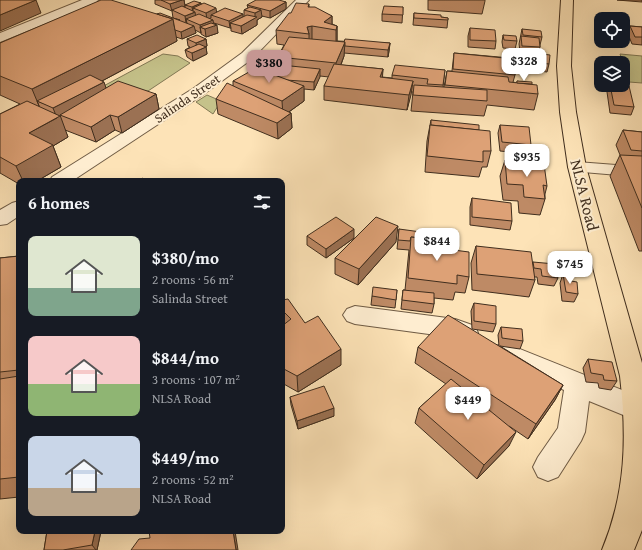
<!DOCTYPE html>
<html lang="en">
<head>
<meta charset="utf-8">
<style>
	:root { --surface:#171b24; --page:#20242c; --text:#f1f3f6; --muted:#9ea1a6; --accent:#c59692 }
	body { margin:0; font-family:"Gentium Book Plus",serif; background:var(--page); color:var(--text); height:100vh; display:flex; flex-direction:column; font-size:15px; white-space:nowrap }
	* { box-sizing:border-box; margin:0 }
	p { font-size:13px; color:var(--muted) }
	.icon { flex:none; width:22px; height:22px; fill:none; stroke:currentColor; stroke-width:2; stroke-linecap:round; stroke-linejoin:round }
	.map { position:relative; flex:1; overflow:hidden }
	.sheet { position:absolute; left:16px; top:178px; width:269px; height:356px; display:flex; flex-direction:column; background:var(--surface); border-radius:8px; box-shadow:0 4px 16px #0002 }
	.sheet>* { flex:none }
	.tools { position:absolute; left:594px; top:12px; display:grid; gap:8px }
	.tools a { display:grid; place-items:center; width:36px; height:36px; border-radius:8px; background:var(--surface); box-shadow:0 4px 16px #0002; font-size:20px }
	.price { position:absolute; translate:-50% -34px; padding:0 9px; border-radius:8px; background:#fff; color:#222; font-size:13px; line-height:26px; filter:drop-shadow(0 1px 2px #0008) }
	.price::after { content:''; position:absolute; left:50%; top:24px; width:12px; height:9px; margin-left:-6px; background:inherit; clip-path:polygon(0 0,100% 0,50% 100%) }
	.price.on { background:var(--accent); color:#111 }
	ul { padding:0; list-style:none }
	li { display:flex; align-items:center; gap:12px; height:100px; padding:0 12px }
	li span { display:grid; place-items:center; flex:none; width:112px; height:80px; border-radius:8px; color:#555 }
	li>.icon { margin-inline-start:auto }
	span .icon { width:48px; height:48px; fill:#fffc; stroke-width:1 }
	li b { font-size:17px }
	h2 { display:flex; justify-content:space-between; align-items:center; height:48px; padding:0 12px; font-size:17px }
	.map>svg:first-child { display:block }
	.green { fill:#c5c28a; stroke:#827854 }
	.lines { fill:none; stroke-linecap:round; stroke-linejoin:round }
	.minor-casing { stroke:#6f5b44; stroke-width:2 }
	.major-casing { stroke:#402e1e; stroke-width:2 }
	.minor { fill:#feedd0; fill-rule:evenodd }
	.major { fill:#fde3b7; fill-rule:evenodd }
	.wall { fill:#be8a65; stroke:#402e1e }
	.shaded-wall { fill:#9b7153; stroke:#402e1e }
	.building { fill:#dda176; stroke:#402e1e }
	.labels { text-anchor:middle; stroke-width:4; stroke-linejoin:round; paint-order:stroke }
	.far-street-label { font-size:13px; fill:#402e1e; stroke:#feedd0 }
	.street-label { font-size:16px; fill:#402e1e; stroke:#feedd0 }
</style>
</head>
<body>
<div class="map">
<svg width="642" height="550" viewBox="0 0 642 550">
	<rect width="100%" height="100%" fill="#fde3b7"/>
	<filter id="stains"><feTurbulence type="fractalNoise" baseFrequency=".005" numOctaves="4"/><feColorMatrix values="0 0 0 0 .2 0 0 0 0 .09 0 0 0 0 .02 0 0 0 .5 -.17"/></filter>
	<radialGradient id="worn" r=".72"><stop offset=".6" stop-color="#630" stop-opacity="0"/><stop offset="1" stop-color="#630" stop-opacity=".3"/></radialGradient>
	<g class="green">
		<path d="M163,54L178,56L190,63L148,91L98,89Z"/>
		<path d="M620,54L642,56V83L629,82Z"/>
		<path d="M207,95L221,101L213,114L196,102Z"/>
	</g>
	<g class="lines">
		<g class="minor-casing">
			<g id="minor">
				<path d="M82,0H98L96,3L0,42V33Z"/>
				<path d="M296,0H309L252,59L204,94L72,181H50L52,177L194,88L242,53Z"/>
				<path d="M577,162L642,167V177L571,171L568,167L571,163Z"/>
				<path d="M19,201V216L7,224L0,225V210L12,203Z"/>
				<path d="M355,306L455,319L475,326L478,333L475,340L466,343L451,337L355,324L347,321L343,315L347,309Z"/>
				<path d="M505,343L642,398V419L638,421L589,401L585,432L581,441L558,477L548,481L538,477L533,467L538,457L558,428L564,390L496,360L493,353L496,346Z"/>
			</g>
		</g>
		<g class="major-casing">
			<path id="major" d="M561,0H573L571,66L576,112L586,167L642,363V530L634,550H602C626,492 627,438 620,376L568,167L560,112L557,66Z"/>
		</g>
		<use href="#minor" class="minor"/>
		<use href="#major" class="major"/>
	</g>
	<g class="wall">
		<path d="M155,0H184L185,6L183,7L185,8V5L201,3V4L217,12L243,17L244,16V10L248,8L247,5L286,2V9L270,18L262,16V17L257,20V25L242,34L231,31V28H230L214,23L218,33L206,37L201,34V33L195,30L196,33L182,39L176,37L177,41L102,81L106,88L156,94L159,109L122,133L115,130L96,142L65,130L68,137L53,146L61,167L37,181H19V184L0,173V114L20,104L0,95V43L157,14L180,20L173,18L172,11L155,4Z"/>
		<path d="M428,0H485V1L482,14L428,10Z"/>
		<path d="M617,0H642V2Z"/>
		<path d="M309,4V7L332,16V24L337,26V41L390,43L389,51L388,57L344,53V56L341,65L383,69L382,77L392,78V75L445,70L443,87H444L447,71H452L454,53L510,58L512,50L520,51L519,44L522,29L542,37L540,45V47L538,53L549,64L547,72L517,68L518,66H515V75L513,82L517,83V81L532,84L538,94L534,110L487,105L484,116L411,111L413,92H411L407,110L324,100V86L329,77L320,76L314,90L304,89V101L289,112L291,113L292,128L278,139L218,114L216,99L233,86V81L275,76L278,70V57L284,45L277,44L276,30L291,13Z"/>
		<path d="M403,7L402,23L382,21V14Z"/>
		<path d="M414,13L441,17L448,18L447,28L413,25Z"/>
		<path d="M630,26L642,27V45L632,44L628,34Z"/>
		<path d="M470,28L496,41L495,49L468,47V36Z"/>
		<path d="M503,35L517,41L515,49L503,48L502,42Z"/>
		<path d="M187,39H206L207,46L206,47L207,54L193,61L187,57L185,50L190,47L188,46Z"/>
		<path d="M609,85H620L634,107L631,115L610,113L607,92Z"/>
		<path d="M431,120L479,130L491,151L487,167H482L479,177L425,172L427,141L430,125Z"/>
		<path d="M500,125L531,145L529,154L500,151L498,133Z"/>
		<path d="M623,130L642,132V251H639L610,176L620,155L616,145Z"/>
		<path d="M505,160L547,186L545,194V199L540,215L519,213L518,201L503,200L500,176Z"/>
		<path d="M472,198L512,221L510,230L470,225V207Z"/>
		<path d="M399,229L421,238L446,249L469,277L465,293L455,292L453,300L434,298V304L432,313L401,309L403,290H405L409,250L397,249Z"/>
		<path d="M307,236L354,238L326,258L307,245Z"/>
		<path d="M396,242L358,285L335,274V258Z"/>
		<path d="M476,246L533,263V262L558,278L554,286L538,284L537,277H534L535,280L529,297L472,290L471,263Z"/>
		<path d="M19,256V497L0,499V258Z"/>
		<path d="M563,274L571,281L578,294L574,302L562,301L560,283Z"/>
		<path d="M397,290L395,308L371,305L372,296Z"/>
		<path d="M282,300L305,323L341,365L298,392L282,383V326L283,325H282Z"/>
		<path d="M474,303L496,324L493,332L472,329L471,311Z"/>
		<path d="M501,327L523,341L520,349L500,346L563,385L555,400L528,439L509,426V446L477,479L415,423L419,408L446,384L415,363L418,347L499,346L498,335Z"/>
		<path d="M588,359L617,381L611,390L599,388L598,383L586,382L583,368Z"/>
		<path d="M290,397L334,416L298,429L291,405Z"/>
		<path d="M47,531H101L97,550H44Z"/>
	</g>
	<g class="shaded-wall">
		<path d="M36,0L41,13L0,31V15Z"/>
		<path d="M182,0H184L185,6L172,11L170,4Z"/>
		<path d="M286,2V9L270,18V11Z"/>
		<path d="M201,3L202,10L193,8V13L195,12L196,19H186L187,23H186L185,16L193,13L192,7Z"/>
		<path d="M216,8L217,15H211V18L207,20L206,13Z"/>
		<path d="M261,10L262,17L257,20V25L242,34L241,26L255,18V13Z"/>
		<path d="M243,14V21L230,23L231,28H230L229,21Z"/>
		<path d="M332,16V29L324,22Z"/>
		<path d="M173,19L177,41L53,107L37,101L42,113L32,89Z"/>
		<path d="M213,20L214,26L217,25L218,33L206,37L205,29L200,27L201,33L200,25Z"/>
		<path d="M194,26L196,33L182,39L181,32Z"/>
		<path d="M312,26V40H309V34L307,27Z"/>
		<path d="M337,26V40L336,44V30Z"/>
		<path d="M206,39L207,46L197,51L196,43Z"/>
		<path d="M345,42L344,56L336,77V63Z"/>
		<path d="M390,43L389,51L388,57V50Z"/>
		<path d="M206,47L207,54L193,61L192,53Z"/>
		<path d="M320,69V77L314,90V82Z"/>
		<path d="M383,69L382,84L380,77Z"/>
		<path d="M413,81L411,95L407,110L409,95Z"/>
		<path d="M104,82L109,97L60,115L68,137L53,146L61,167L37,181H23L16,166L29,133L57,118L53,108Z"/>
		<path d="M304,86V101L283,116L282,101Z"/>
		<path d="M156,94L159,109L122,133L118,117Z"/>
		<path d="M291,113L292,128L278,139L277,123Z"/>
		<path d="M110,115L115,130L96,142L91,127Z"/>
		<path d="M398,226L396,242L358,285L359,269Z"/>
		<path d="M354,229V238L326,258V249Z"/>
		<path d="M341,349V365L298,392L297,376Z"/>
		<path d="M563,385L555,400L528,439L536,424Z"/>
		<path d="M334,408V416L298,429L297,421Z"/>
		<path d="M516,432L509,446L477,479L484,465Z"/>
		<path d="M95,531H101L97,550H96L92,545Z"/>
		<path d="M233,531H235L238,550H236Z"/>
	</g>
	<g class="building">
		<path d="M0,0H36L0,15Z"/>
		<path d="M101,0H111L173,19L32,89L0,76V43Z"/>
		<path d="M161,0H182L170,4Z"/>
		<path d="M256,0H279L286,2L270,11L247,5Z"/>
		<path d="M194,1L201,3L192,7L185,5Z"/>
		<path d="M204,3L216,8L206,13L193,8Z"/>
		<path d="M296,3L309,4L308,7H315L332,16L324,22L337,26L336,30L312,26L307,27L309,34L276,30L289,13H291Z"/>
		<path d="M182,6L195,12L185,16L172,10Z"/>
		<path d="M384,6L403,7V15L382,14Z"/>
		<path d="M250,7L261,10L255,13L244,10Z"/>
		<path d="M225,8L243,14L229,21L211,15Z"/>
		<path d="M160,13L194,26L181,32L175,30L173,19L157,14Z"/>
		<path d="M414,13L441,15V17L448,18V20L414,18Z"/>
		<path d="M199,14L213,20L200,25L186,19Z"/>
		<path d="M247,15L257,17L241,26L230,23Z"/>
		<path d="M211,23L217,25L205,29L200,27Z"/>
		<path d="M630,26L642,27V37H635Z"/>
		<path d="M470,28L495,30L496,41L470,40Z"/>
		<path d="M522,29L541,31L542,37L523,35Z"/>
		<path d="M197,35L206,39L196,43L187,39Z"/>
		<path d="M503,35L516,36L517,41L504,40Z"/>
		<path d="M521,36L539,38L540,47L522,46Z"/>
		<path d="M289,37L345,42L336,63L278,57Z"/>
		<path d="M345,39L390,43L388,50L345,46V42H344Z"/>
		<path d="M199,44L206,47L192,53L185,50Z"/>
		<path d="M512,50L550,55L549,64L519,60L520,58L510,57Z"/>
		<path d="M454,53L514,59L515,75L453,69Z"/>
		<path d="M334,64L383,69L380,77L413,81L409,95L324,86Z"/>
		<path d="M281,65L320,69L314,82L286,80L275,76Z"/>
		<path d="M395,65L445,70L443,85L427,84L428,79L392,75Z"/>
		<path d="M256,68L304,86L282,101L233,81Z"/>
		<path d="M447,71L508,77L509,82L537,85L538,94L445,85Z"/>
		<path d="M90,75L104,82L53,108L37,101Z"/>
		<path d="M118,81L156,94L118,117L110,115L91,127L60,115Z"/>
		<path d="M517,81L532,82V84L517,83Z"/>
		<path d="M227,83L291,113L277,123L216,99Z"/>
		<path d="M414,85L487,90V101L413,95Z"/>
		<path d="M610,85H620L629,86L634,107L614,105Z"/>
		<path d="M27,101L60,116L29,133L53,145L16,166L0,157V114Z"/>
		<path d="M431,120L479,125V130L431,125Z"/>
		<path d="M430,125L490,131L491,151H483V162L427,156Z"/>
		<path d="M500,125L529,127L531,145L502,142Z"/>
		<path d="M623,130L642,132V151L631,150Z"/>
		<path d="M620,155L642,156V208Z"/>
		<path d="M505,160L544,164L547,186L543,185L545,199L524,197L523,185L507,184Z"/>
		<path d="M143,178L146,181H138Z"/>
		<path d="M472,198L511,203L512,221L472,217Z"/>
		<path d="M336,217L354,229L326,249L307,236Z"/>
		<path d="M376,217L398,226L359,269L335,258Z"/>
		<path d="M399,229L421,232V238L411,237L410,241L398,240Z"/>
		<path d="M411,237L446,241V249L469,252V277L457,275V284L408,278Z"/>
		<path d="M476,246L531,252L535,280L477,274Z"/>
		<path d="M19,256V370L0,372V258Z"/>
		<path d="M533,262L555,264L558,278L542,276L541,269L534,268Z"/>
		<path d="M563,274L570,275L571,281L577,282L578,294L566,292Z"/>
		<path d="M373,287L397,290L396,300L372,296Z"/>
		<path d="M403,290L434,293V304L402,300Z"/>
		<path d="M288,299L305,323L318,316L341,349L297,376L282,368V326L291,319L282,310V300Z"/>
		<path d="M474,303L496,306V324L474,321Z"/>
		<path d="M448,315L563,385L536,424L418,347Z"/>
		<path d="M501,327L522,329L523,341L502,338Z"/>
		<path d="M588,359L612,362L617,381L604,380L603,375L591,373Z"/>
		<path d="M19,376V477L0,479V379Z"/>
		<path d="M451,379L516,432L484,465L419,408Z"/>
		<path d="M324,386L334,408L297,421L290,397Z"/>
		<path d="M47,531H95L92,545L63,550H44Z"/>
		<path d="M149,531H233L236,550H131L139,539L150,538Z"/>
	</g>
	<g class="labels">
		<g class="far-street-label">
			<text transform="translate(187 98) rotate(-34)" y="5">Salinda Street</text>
		</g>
		<g class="street-label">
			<text transform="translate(585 195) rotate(76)" y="6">NLSA Road</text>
		</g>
	</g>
	<rect width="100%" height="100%" filter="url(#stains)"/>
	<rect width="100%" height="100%" fill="url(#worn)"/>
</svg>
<div class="tools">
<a><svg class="icon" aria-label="locate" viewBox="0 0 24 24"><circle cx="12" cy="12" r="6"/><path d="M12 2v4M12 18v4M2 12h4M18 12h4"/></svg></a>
<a><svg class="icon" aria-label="layers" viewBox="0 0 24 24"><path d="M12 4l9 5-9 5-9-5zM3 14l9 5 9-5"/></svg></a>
</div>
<b class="price" style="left:524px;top:82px">$328</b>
<b class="price on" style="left:269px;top:84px">$380</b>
<b class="price" style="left:527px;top:178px">$935</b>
<b class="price" style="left:437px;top:262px">$844</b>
<b class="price" style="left:570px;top:285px">$745</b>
<b class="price" style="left:468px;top:421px">$449</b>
<section class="sheet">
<h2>6 homes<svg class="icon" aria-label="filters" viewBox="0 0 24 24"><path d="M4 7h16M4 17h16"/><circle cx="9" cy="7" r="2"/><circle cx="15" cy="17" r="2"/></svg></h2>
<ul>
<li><span style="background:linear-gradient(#dfe7d0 65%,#7fa58c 0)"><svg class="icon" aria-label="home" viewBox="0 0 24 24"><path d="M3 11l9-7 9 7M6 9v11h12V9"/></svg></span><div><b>$380/mo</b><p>2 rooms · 56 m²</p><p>Salinda Street</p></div></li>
<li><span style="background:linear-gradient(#f6c9c9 60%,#8fb573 0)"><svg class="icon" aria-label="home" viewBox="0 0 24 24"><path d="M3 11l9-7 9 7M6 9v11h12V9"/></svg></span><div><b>$844/mo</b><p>3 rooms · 107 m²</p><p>NLSA Road</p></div></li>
<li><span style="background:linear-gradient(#c9d6e8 65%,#b9a48a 0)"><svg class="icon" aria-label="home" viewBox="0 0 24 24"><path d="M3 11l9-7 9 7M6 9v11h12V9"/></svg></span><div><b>$449/mo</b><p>2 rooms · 52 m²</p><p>NLSA Road</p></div></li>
</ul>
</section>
</div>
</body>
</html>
